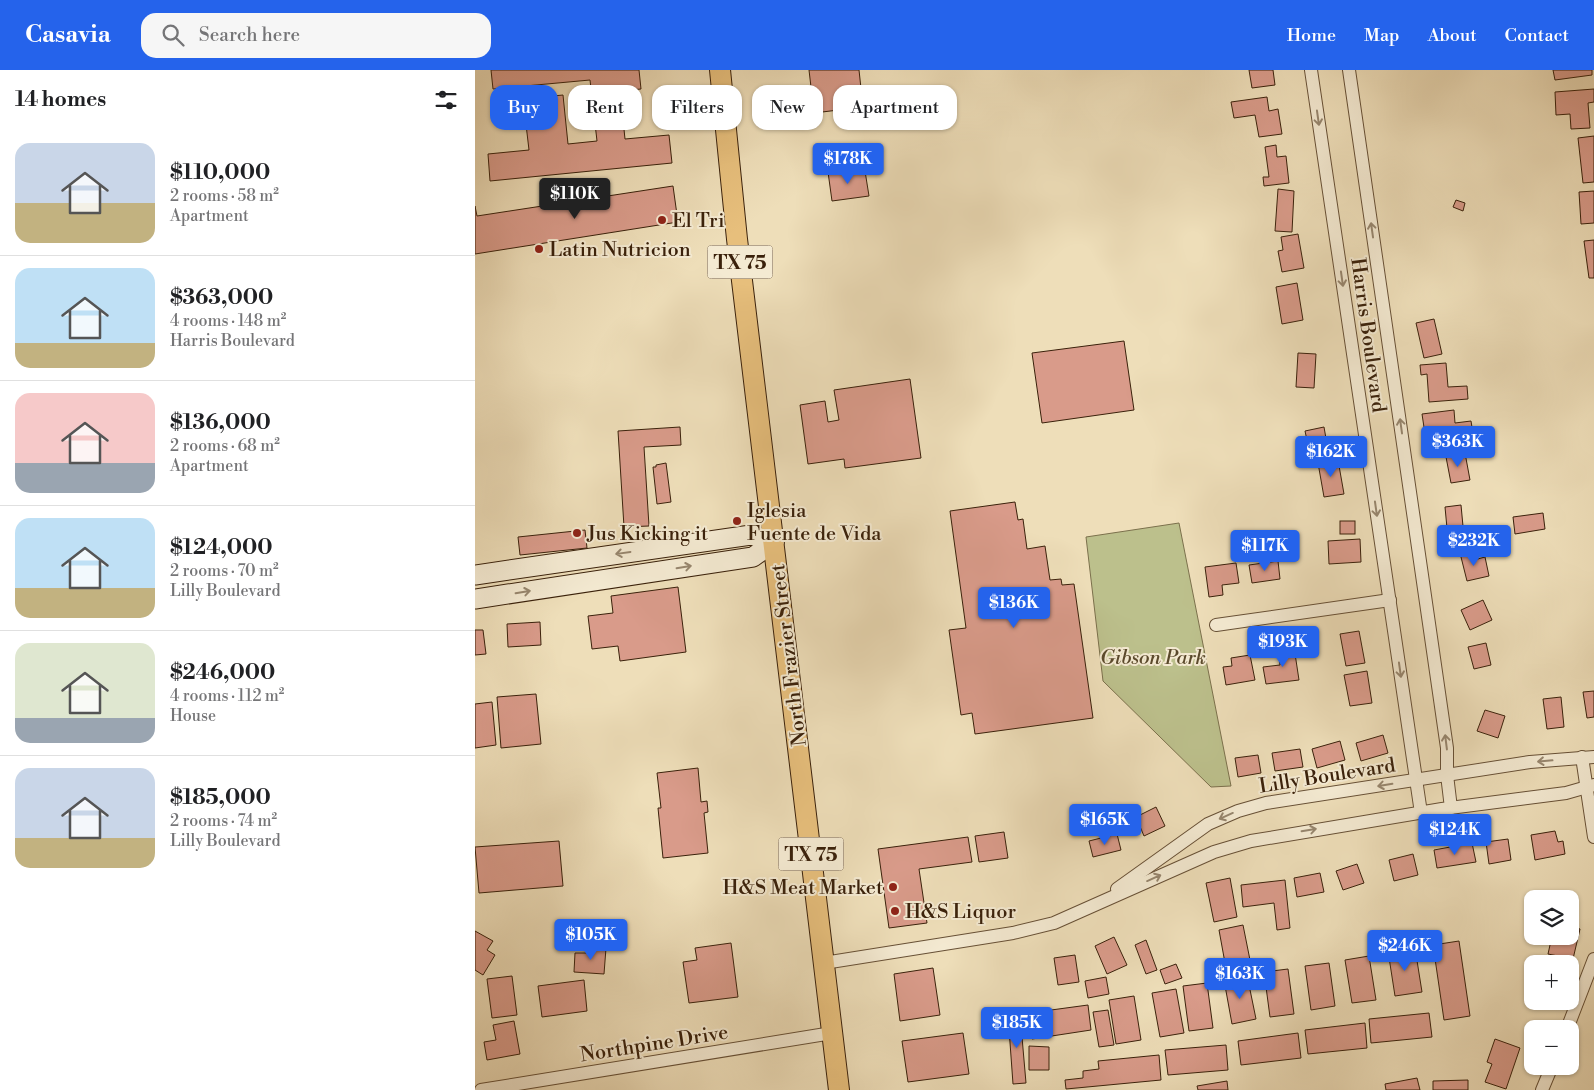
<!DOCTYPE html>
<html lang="en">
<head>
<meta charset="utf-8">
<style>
	:root { --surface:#fff; --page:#f6f6f6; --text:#202124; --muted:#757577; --line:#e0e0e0; --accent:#2563eb }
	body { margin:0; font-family:"Libre Bodoni",serif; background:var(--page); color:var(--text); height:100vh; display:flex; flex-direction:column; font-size:19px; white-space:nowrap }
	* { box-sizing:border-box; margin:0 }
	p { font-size:16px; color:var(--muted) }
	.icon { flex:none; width:28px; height:28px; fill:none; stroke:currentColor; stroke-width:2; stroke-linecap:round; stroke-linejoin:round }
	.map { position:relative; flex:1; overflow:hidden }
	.sheet { display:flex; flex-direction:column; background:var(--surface); width:475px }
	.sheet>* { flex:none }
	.guide { position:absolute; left:15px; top:15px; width:475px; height:45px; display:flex; gap:10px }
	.fabs { position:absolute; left:1049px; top:820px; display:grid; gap:10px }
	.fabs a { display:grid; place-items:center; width:55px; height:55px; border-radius:10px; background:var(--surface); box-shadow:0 1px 4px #0004; font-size:25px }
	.price { position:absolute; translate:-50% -42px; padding:0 11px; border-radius:5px; background:var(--accent); color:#fff; font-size:16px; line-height:32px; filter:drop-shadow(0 1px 2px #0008) }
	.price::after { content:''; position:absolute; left:50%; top:30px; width:15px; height:11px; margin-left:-8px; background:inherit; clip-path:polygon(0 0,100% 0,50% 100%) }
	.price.active { background:#222; color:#fff }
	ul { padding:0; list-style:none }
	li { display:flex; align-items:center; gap:15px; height:125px; padding:0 15px }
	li+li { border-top:1px solid var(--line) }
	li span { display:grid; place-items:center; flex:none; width:140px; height:100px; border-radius:15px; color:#555 }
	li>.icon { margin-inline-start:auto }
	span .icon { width:60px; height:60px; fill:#fffc; stroke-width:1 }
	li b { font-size:21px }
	h2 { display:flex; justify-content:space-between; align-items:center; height:60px; padding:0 15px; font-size:21px }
	.chip { padding:0 18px; border-radius:15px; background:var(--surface); box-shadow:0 1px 4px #0004; font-size:18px; line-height:45px }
	.chip.active { background:var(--accent); color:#fff }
	header { display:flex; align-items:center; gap:30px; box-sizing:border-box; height:70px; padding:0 25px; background:var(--accent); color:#fff }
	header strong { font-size:24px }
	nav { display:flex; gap:28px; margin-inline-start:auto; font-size:18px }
	.search { width:350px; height:45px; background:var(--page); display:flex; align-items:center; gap:12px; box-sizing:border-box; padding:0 18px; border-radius:15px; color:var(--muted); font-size:19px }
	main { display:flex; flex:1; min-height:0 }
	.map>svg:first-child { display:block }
	.green { fill:#bcc08c; stroke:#7b704c }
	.building { fill:#d99b8a; stroke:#3a210b }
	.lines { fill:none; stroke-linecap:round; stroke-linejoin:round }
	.street-casing { stroke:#675036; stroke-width:14 }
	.secondary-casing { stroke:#3a210b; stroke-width:21 }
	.primary-casing { stroke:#3a210b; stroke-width:22 }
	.street { stroke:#f4ead2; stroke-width:12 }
	.secondary { stroke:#f4ead2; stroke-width:19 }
	.primary { stroke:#e7bf7c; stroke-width:20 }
	.oneway { stroke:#97866e }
	.poi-dot { fill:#8f2418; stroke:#f4ead2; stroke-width:2 }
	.labels { text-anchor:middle; stroke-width:4; stroke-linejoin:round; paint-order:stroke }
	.shield { fill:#f4ead2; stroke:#725d47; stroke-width:1 }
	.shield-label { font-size:19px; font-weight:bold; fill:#3a210b }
	.poi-label { font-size:20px; fill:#3a210b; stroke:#f4ead2; text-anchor:start }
	.street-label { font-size:20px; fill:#3a210b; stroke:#f4ead2 }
	.park-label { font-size:20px; font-style:italic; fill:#5a492b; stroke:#f4ead2 }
</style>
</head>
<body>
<header>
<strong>Casavia</strong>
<div class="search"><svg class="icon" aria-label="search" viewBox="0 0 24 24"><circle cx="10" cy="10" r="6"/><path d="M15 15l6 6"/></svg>Search here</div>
<nav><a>Home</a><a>Map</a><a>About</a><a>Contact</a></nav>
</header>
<main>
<section class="sheet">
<h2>14 homes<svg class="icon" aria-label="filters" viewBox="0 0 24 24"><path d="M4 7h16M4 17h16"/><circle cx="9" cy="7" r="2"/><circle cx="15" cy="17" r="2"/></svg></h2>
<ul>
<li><span style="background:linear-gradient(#c9d6e8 60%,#c2b280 0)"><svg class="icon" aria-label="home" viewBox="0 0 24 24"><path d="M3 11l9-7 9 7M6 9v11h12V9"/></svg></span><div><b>$110,000</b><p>2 rooms · 58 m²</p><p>Apartment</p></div></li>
<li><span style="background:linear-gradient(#bfe0f5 75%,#c2b280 0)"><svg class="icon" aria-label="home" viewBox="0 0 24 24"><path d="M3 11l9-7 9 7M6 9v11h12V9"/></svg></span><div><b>$363,000</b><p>4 rooms · 148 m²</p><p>Harris Boulevard</p></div></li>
<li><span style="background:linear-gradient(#f6c9c9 70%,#9aa5b1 0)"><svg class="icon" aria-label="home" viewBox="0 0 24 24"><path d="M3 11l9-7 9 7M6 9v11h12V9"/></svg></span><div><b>$136,000</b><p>2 rooms · 68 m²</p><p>Apartment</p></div></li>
<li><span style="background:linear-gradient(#bfe0f5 70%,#c2b280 0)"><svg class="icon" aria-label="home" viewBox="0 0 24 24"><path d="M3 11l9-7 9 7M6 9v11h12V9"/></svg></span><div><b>$124,000</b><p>2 rooms · 70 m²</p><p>Lilly Boulevard</p></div></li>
<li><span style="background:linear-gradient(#dfe7d0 75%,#9aa5b1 0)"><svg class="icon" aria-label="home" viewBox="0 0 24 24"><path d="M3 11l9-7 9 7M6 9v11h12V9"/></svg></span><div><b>$246,000</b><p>4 rooms · 112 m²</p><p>House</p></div></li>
<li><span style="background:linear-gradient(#c9d6e8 70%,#c2b280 0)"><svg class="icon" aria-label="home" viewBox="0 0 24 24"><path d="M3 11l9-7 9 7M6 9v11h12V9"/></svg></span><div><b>$185,000</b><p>2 rooms · 74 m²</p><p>Lilly Boulevard</p></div></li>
</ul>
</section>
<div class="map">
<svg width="1119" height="1020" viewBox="0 0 1119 1020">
	<rect width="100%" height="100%" fill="#eedeb9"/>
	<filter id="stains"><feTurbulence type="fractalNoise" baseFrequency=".004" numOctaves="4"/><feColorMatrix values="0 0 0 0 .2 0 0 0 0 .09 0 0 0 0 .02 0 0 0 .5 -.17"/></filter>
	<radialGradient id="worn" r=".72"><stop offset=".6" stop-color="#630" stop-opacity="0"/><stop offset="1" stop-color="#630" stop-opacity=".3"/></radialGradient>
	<path class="green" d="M704,453L756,716L736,717L628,611L611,467Z"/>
	<g class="building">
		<path d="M16,0H164L166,19L145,21L150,69L194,65L197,93L15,111L13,84L54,80L48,29L88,25L93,74L122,71L115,10L18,19Z"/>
		<path d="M334,0H384L388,37L339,43Z"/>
		<path d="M774,0H798L800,15L777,18Z"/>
		<path d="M1078,0H1117V5L1080,10Z"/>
		<path d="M1119,19V32L1113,33L1115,58L1096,59L1095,44L1081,45L1080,22Z"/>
		<path d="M792,27L794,41L803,39L807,64L784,67L780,45L759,48L756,32Z"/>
		<path d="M1119,66V112L1108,113L1103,68Z"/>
		<path d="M801,75L802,87L811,86L814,113L789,116L788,107H794L790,77Z"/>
		<path d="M369,100L370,104L390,101L394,126L357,131L353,102Z"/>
		<path d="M198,116L203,152L0,184V136L2,146Z"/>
		<path d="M803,119L819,121L817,162L800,161Z"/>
		<path d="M1119,121V153L1106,154L1104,122Z"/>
		<path d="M981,130L990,133L988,141L978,137Z"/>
		<path d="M823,164L829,198L807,202L803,181L808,180L806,167Z"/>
		<path d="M1119,170V208H1114L1109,171Z"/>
		<path d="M822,213L828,250L807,254L801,217Z"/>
		<path d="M959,249L967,284L949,288L941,253Z"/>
		<path d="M649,271L659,340L567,353L557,283Z"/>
		<path d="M823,283L841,284L839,318L821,317Z"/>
		<path d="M971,293L973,317L992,316L993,329L954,332L952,304L946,305L945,295Z"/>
		<path d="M435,309L446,388L370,398L369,389L333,394L325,335L350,331L353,352L364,350L359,320Z"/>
		<path d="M979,340L980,353L996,351L999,370L961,375L959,363L950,364L947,344Z"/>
		<path d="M205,357L206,375L169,377L174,456L149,457L143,361Z"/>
		<path d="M849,357L853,380L835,384L830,361Z"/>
		<path d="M990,383L995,410L976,413L971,387Z"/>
		<path d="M863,390L869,424L849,427L843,393Z"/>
		<path d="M191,393L196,432L182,434L178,397H181V395Z"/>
		<path d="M540,432L543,450L548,449L552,479L570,476L575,510L586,509L587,515L599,514L618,648L500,664L497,643L486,645L474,560L491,558L475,441Z"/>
		<path d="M986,435L989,467L973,469L970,437Z"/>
		<path d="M1068,443L1070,459L1040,464L1038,447Z"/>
		<rect x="865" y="451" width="15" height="13"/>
		<path d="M110,460L112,478L45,485L43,467Z"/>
		<path d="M885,469L886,492L854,494L853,471Z"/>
		<path d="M996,481L999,490L1010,487L1014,506L992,511L985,483Z"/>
		<path d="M803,491L805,509L777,513L774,495Z"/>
		<path d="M761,493L764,513L747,515L748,525L734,527L730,497Z"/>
		<path d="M203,517L211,582L145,591L143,576L117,579L113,546L138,543L136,526Z"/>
		<path d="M1008,530L1017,550L995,560L986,540Z"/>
		<path d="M65,552L66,575L33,577L32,554Z"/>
		<path d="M0,560H8L11,584L0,585Z"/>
		<path d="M884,561L890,593L871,596L865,564Z"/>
		<path d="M1011,573L1016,595L999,599L993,577Z"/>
		<path d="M819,577L824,610L791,614L788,597L805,595L803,579Z"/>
		<path d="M775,585L780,610L751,615L748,597L757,596L756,588Z"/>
		<path d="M892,601L897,633L875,636L869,605Z"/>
		<path d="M1119,621V647L1112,648L1108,622Z"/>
		<path d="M61,624L66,674L26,678L22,627Z"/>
		<path d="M1086,627L1089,657L1072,659L1068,629Z"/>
		<path d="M17,632L21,675L0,678V634Z"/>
		<path d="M1010,640L1030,646L1023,668L1002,661Z"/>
		<path d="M908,665L913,683L886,691L881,673Z"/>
		<path d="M865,671L870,690L842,698L837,679Z"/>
		<path d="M825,679L828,697L800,701L797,683Z"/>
		<path d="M783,685L786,703L763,707L760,688Z"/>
		<path d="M223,698L226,732L232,731L233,742L229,743L233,783L188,788L183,738H186L182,703Z"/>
		<path d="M681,737L690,756L669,766L661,747Z"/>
		<path d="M1080,761L1083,772L1088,771L1090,784L1060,790L1056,765Z"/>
		<path d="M529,762L533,788L504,792L500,766Z"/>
		<path d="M642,764L646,780L618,787L614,771Z"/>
		<path d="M493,767L497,792L444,799L452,853L414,858L403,779Z"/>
		<path d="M1033,769L1036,790L1014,794L1011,772Z"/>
		<path d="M84,771L88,816L4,823L0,777Z"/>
		<path d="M997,773L1001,792L962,798L959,780Z"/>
		<path d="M938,784L943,805L919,811L914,790Z"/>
		<path d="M882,794L889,813L868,820L861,801Z"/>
		<path d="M845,803L849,822L822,827L819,808Z"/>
		<path d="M755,808L762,847L739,852L731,813Z"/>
		<path d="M810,810L815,858L802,860L799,833L768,837L766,815Z"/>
		<path d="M768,855L777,900L752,904L744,860Z"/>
		<path d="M1095,856L1105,859L1098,889L1073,884L1077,866H1095Z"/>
		<path d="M0,861L18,871L12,880L20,885L8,905L0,900Z"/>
		<path d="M639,867L652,895L632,904L620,876Z"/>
		<path d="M671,870L682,900L671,904L660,875Z"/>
		<path d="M984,871L995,946L969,950L958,875Z"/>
		<path d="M256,873L263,927L214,933L208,892L222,890L220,878Z"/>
		<path d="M112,877L131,878L129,904L99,902L100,883H112Z"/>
		<path d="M940,878L947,922L920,926L913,881Z"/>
		<path d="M600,885L604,912L583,915L579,888Z"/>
		<path d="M894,886L901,930L877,933L870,890Z"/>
		<path d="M854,893L860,936L836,940L830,896Z"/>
		<path d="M701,894L707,908L690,914L685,900Z"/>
		<path d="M458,898L465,945L425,951L419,904Z"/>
		<path d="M813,899L819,944L795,947L789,902Z"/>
		<path d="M772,905L781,949L757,954L749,910Z"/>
		<path d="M37,906L42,945L17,948L12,909Z"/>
		<path d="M631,907L634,924L613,928L610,911Z"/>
		<path d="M109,910L112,941L67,947L63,916Z"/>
		<path d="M732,913L738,958L714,961L708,916Z"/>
		<path d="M701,919L709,963L685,967L677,923Z"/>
		<path d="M659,926L666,970L641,974L634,930Z"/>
		<path d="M613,935L616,960L557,969L554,943Z"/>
		<path d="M633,940L639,975L624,977L618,942Z"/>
		<path d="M954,943L957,967L896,973L894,949Z"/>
		<path d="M545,944L551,1013L538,1014L533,945Z"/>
		<path d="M39,951L45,984L12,990L9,972L21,970L18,955Z"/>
		<path d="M890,953L892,978L833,984L830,960Z"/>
		<path d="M488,963L494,1004L433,1012L427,971Z"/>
		<path d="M823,963L826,988L766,995L763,971Z"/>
		<path d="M1020,969L1045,978L1031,1019L1010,1012L1017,994L1012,992Z"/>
		<path d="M751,975L753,1000L693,1005L690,980Z"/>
		<path d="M554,976L574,977V1000H554Z"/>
		<path d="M684,985L686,1010L591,1019L590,1010L608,1008V1001L624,999L623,991Z"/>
		<path d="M942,1008L945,1020H911L910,1014Z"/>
		<path d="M993,1010V1020H958V1011Z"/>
		<path d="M752,1011L753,1020H723L722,1016Z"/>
	</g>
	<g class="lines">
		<g class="street-casing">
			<g id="street">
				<path d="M836,0L946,743"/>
				<path d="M874,0L972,678V705L976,738"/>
				<path d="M741,555L915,530"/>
				<path d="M1107,687L1119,767"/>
				<path d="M642,819L733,754L763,741L791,733L1055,692L1119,687"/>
				<path d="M349,893L538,863L579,853L739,782L776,771L967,739L1091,723L1119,715"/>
				<path d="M1092,959L1119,889"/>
				<path d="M6,1020L357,963"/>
				<path d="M1067,1020L1077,996"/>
			</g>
		</g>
		<g class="secondary-casing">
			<g id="secondary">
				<path d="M0,505L276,465L299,472"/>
				<path d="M0,529L278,487L299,472"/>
			</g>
		</g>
		<g class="primary-casing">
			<path id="primary" d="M245,0L262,169L364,1020"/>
		</g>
		<use href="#street" class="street"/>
		<use href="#secondary" class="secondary"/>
		<use href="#primary" class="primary"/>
	</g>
	<defs><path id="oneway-shaft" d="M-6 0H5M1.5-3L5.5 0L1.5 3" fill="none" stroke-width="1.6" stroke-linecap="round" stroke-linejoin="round" transform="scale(1.25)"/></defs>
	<g class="oneway">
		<use href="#oneway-shaft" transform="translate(843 48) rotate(82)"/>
		<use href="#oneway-shaft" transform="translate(897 160) rotate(-98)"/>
		<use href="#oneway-shaft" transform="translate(867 209) rotate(82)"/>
		<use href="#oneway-shaft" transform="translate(926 356) rotate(-98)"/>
		<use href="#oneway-shaft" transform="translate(901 439) rotate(82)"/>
		<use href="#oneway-shaft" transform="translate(148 483) rotate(172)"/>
		<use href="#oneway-shaft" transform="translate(209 497) rotate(-9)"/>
		<use href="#oneway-shaft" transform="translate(48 522) rotate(-9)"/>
		<use href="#oneway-shaft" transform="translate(925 600) rotate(82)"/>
		<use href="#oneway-shaft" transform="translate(971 672) rotate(-97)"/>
		<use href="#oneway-shaft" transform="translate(1070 691) rotate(175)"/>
		<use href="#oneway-shaft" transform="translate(910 715) rotate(171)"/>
		<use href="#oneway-shaft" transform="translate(751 746) rotate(156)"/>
		<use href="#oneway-shaft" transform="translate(834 760) rotate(-9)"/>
		<use href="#oneway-shaft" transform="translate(679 808) rotate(-24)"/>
	</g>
	<g class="poi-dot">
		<circle cx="187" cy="150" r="5"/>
		<circle cx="64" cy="179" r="5"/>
		<circle cx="262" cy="451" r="5"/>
		<circle cx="102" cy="463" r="5"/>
		<circle cx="418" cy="817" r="5"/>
		<circle cx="420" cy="841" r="5"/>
	</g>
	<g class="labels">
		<g class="shield">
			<rect x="232.5" y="175.5" width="65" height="33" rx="4"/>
			<rect x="303.5" y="767.5" width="65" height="33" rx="4"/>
		</g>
		<g class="shield-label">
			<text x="265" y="199">TX 75</text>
			<text x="336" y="791">TX 75</text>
		</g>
		<g class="poi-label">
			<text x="197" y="157">El Tri</text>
			<text x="74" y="186">Latin Nutricion</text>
			<text x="272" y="447">Iglesia<tspan x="272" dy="23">Fuente de Vida</tspan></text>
			<text x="112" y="470">Jus Kicking it</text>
			<text x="408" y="824" text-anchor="end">H&amp;S Meat Market</text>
			<text x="430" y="848">H&amp;S Liquor</text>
		</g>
		<g class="street-label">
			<text transform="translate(894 265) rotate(82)" y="7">Harris Boulevard</text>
			<text transform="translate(313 585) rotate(-97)" y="7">North Frazier Street</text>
			<text transform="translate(852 705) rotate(-9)" y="7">Lilly Boulevard</text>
			<text transform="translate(179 973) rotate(-9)" y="7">Northpine Drive</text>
		</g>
		<g class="park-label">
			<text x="678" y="594">Gibson Park</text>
		</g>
	</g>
	<rect width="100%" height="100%" filter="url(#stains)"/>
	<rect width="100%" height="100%" fill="url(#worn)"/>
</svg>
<div class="fabs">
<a><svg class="icon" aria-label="layers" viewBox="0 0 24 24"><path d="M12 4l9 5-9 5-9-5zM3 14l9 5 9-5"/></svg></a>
<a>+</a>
<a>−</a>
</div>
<b class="price" style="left:373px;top:115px">$178K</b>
<b class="price active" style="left:100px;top:150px">$110K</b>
<b class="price" style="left:983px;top:398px">$363K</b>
<b class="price" style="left:856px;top:408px">$162K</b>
<b class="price" style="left:999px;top:497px">$232K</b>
<b class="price" style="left:790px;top:502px">$117K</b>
<b class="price" style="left:539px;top:559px">$136K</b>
<b class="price" style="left:808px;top:598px">$193K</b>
<b class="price" style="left:630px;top:776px">$165K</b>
<b class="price" style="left:980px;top:786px">$124K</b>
<b class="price" style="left:116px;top:891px">$105K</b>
<b class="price" style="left:930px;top:902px">$246K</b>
<b class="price" style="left:765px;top:930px">$163K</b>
<b class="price" style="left:542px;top:979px">$185K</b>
<div class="guide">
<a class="chip active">Buy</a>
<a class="chip">Rent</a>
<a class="chip">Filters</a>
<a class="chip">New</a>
<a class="chip">Apartment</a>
</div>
</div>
</main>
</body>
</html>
